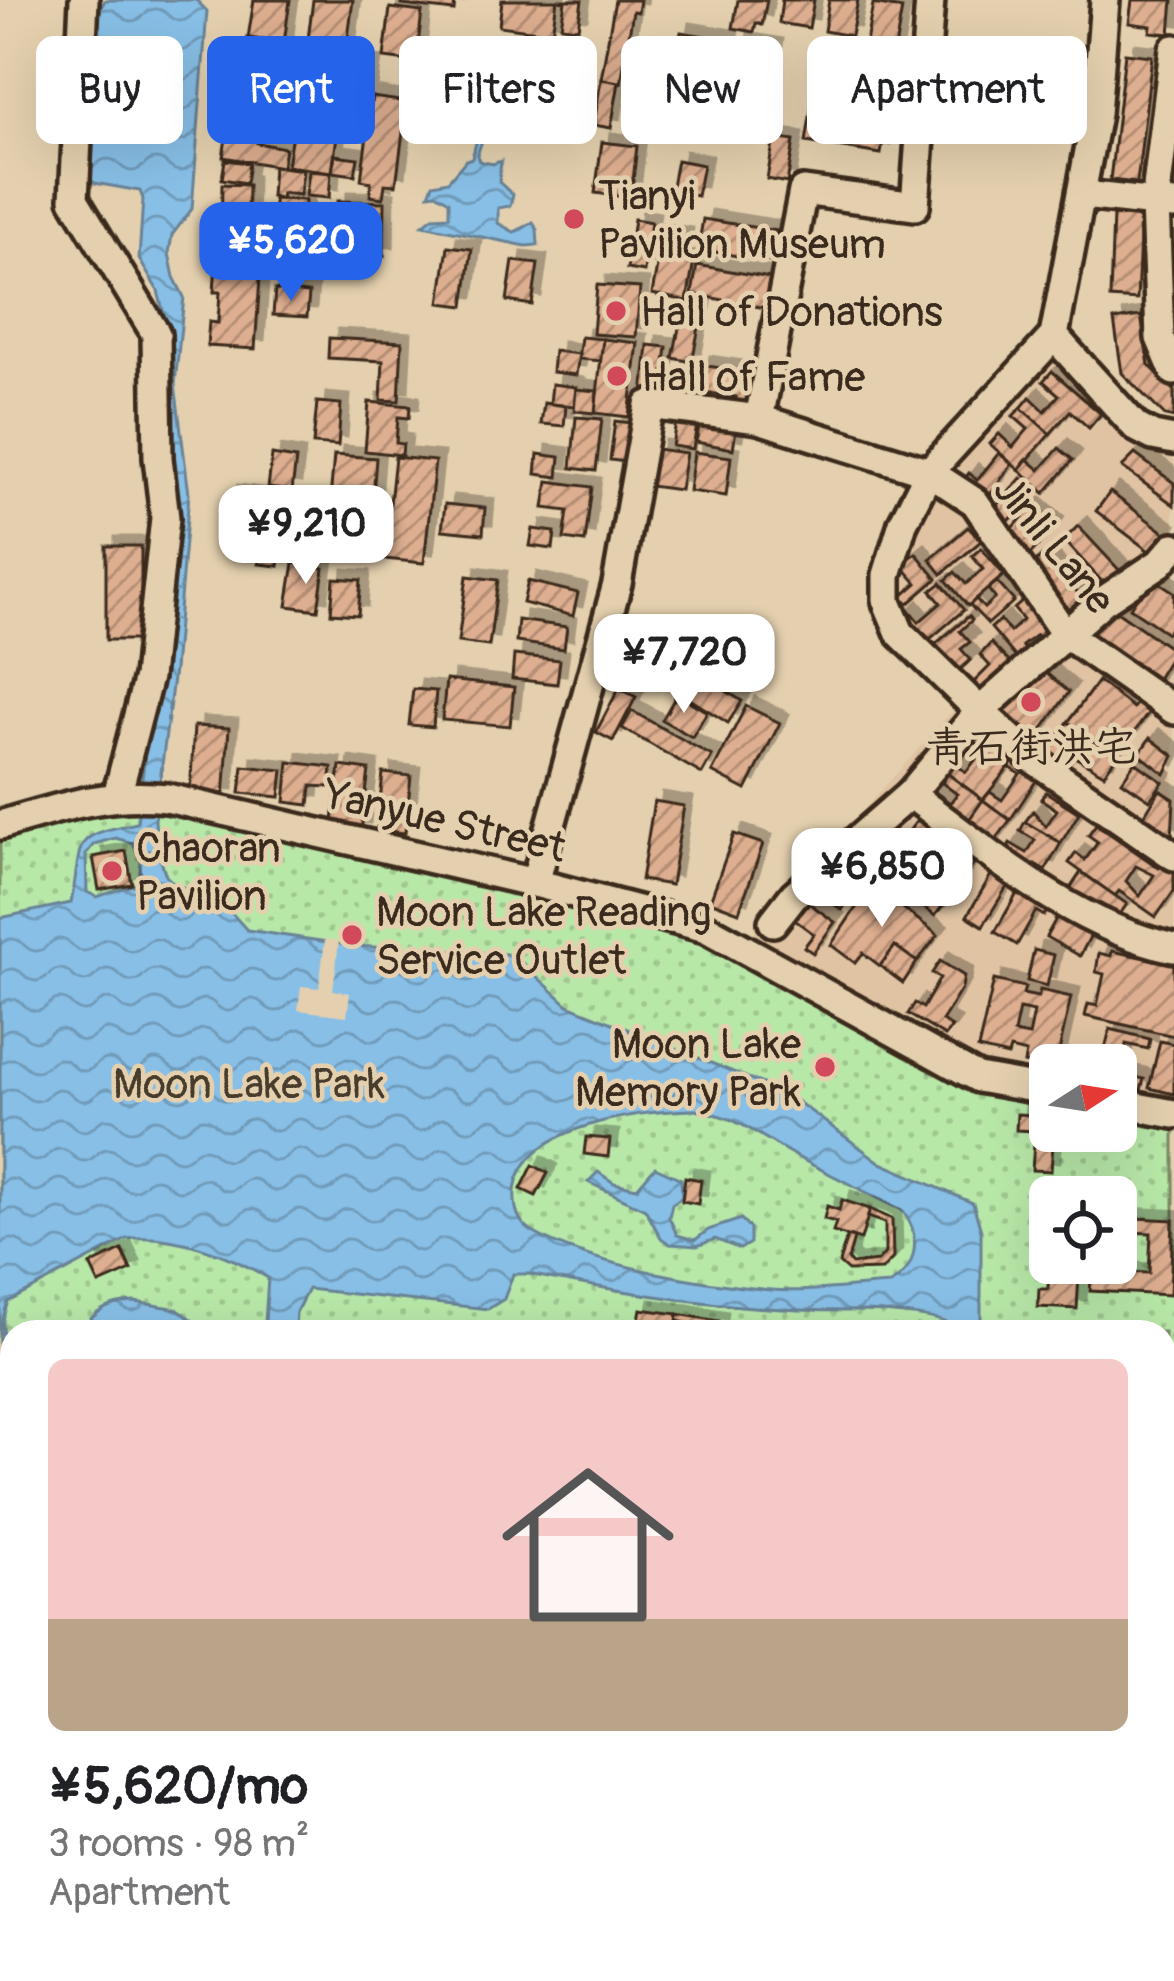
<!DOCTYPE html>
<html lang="en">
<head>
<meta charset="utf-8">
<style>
	:root { --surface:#fff; --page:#f6f6f6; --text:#202124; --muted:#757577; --line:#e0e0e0; --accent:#2563eb }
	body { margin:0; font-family:Pangolin,"LXGW WenKai TC",sans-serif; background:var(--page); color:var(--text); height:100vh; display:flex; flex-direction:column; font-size:45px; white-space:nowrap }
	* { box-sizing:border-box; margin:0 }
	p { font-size:39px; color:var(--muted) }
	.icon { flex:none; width:66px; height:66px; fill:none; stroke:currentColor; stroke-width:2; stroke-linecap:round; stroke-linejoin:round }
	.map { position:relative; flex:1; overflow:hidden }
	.drawer { position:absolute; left:0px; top:1320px; width:1176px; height:663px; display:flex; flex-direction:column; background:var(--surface); border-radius:36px 36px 0 0; box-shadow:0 12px 48px #0002 }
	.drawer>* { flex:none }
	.guide { position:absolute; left:36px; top:36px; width:1104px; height:108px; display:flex; gap:24px }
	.needle { width:78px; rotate:78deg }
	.fabs { position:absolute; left:1029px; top:1044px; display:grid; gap:24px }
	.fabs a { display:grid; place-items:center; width:108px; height:108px; border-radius:18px; background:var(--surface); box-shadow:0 12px 48px #0002; font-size:60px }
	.price { position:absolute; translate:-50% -102px; padding:0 27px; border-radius:24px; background:#fff; color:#222; font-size:39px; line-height:78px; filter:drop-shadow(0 3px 6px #0008) }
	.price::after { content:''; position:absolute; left:50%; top:72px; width:36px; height:27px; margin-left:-18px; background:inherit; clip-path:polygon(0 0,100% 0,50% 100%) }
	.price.current { background:var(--accent); color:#fff }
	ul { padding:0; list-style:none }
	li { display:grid; align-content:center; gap:24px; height:636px; padding:0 48px }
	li+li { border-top:3px solid var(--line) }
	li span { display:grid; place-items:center; height:372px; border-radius:18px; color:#555 }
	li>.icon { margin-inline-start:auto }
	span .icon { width:216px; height:216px; fill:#fffc; stroke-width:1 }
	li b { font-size:51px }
	.tag { padding:0 42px; border-radius:18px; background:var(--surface); box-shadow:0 12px 48px #0002; font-size:42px; line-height:108px }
	.tag.current { background:var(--accent); color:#fff }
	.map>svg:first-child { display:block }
	.built { fill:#dfc3a2 }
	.park { fill:url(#park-dots); stroke:#7a8963; stroke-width:3; fill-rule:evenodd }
	.water { fill:url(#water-waves); stroke:#698396; stroke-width:3; fill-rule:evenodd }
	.pier { fill:#e4d0ae }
	.building { fill:url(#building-hatch); stroke:#3b2a1e; stroke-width:3; fill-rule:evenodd; filter:url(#shadow) }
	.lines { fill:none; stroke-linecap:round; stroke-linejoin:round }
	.minor-casing { stroke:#3b2a1e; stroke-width:36 }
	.major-casing { stroke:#3b2a1e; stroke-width:42 }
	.minor { stroke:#e4d0ae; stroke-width:27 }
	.major { stroke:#e4d0ae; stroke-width:33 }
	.poi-dot { fill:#d1495b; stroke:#e4d0ae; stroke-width:4.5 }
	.labels { text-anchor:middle; stroke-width:9; stroke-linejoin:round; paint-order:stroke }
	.poi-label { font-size:42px; fill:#3b2a1e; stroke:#e4d0ae; text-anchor:start }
	.street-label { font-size:42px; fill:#3b2a1e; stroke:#e4d0ae }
	.park-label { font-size:42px; fill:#483d2c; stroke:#e4d0ae }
</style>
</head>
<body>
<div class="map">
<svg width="1174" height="1981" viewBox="0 0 1174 1981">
	<defs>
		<pattern id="park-dots" width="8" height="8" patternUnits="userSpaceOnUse" patternTransform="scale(3)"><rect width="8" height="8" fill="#b8e8a8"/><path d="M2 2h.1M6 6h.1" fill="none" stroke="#9fc790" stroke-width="1.8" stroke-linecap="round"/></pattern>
		<pattern id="water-waves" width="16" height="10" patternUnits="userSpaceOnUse" patternTransform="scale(3)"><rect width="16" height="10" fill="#88bfe6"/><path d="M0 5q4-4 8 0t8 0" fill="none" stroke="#709bba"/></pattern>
		<pattern id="building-hatch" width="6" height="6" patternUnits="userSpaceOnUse" patternTransform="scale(3)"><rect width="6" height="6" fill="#ddae8f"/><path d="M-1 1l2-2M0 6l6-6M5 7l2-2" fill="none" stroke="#b48e74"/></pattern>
		<filter id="shadow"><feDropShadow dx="9" dy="-9" stdDeviation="0" flood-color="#0004"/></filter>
	</defs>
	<rect width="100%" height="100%" fill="#e4d0ae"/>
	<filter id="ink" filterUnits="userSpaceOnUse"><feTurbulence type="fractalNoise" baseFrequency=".00833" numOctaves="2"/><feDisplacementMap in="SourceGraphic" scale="24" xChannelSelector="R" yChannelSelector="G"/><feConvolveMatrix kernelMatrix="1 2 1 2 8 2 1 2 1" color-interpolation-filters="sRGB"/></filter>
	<g filter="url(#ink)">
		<g class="built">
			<path d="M1041,336L1174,449V1103L1116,1093V1065H1050V1082L970,1069L751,936L956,707L895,638L873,589L894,502Z"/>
			<path d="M324,1971H444L625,1981H324Z"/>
		</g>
		<path class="park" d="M167,808L705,934L834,1005L1050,1096V1131H1116V1109L1174,1121V1440L1164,1632V1332H12V1700H0V837L85,810ZM1050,1197H1116V1263H1050Z"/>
		<g class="water">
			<path d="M105,0H196L207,11L192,209L172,235L169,253L174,277L184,297L175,384L189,494L174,670L155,820L157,849L166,876L176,885L218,898L247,930L354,946L506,954L520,961L568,1005L768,1086L794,1099L881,1163L973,1203L981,1231V1318L983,1324L1004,1332H955L953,1326C938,1315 877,1311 856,1311C745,1312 636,1295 528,1274H513L504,1299L488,1309L308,1289L296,1312L295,1332H240L265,1322L268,1278C231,1255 170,1232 127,1239L8,1302C1,1319 0,1336 12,1351V1418L0,1412V918L71,903C84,840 67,837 137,823L154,672L165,318L158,291L139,259L143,199L140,191L95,183L86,177L94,21ZM115,838L133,843L141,861L139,883L97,897L87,892L86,854L94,844ZM694,1110C732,1114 757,1134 790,1153C826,1173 864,1191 902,1210C922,1235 918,1268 890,1284C852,1286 810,1293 771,1290C706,1284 586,1265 531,1231C517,1222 514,1206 515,1191C522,1124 641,1111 694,1110Z"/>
			<path d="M529,44L564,50L565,102L558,109L490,118L477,155L479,161L493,164L501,161L499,182L513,195L510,206L498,208V223L514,232L533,223L537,229L538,245L526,246L423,225L433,217L449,216V201L436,193L429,194L433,184L448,181L466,160L472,158L485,109L520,108L525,46Z"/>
			<path d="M655,1167L681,1179L682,1197L672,1204L669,1217L677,1235L695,1240L708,1230L741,1219L750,1229V1243L740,1249L715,1239L697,1246L670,1244L661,1238L645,1209L588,1182L598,1172L614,1183L637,1188Z"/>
			<path d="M135,1302L178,1309L207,1332H81C94,1310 110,1303 135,1302Z"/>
		</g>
		<path class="pier" d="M325,939L339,941L333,990L350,993L347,1016L298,1010L301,986L319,988Z"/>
		<g class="building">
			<path d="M254,0H290L284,43L248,38Z"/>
			<path d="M313,0H353L346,53L307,47Z"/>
			<path d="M403,0H455L454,11L402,5Z"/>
			<path d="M502,0H557L552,33L499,26Z"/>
			<path d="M558,0H582L578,28L561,26L565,1Z"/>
			<path d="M615,0H640L638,12L633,11L621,83L601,79Z"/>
			<path d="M738,0H767L762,25L756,23L754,32L733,28Z"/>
			<path d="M782,0H814L809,28L779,23Z"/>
			<path d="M829,0H858L851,36L824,31Z"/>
			<path d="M1132,0H1173L1170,34L1150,32L1151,26L1129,23Z"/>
			<path d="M873,4L902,9L893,60L864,54Z"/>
			<path d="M390,8L422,12L416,62L384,58Z"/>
			<path d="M681,32L729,40L726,55L678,47Z"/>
			<path d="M248,38L284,43L279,74L244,69Z"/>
			<path d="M739,42L774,48L760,135L724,128Z"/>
			<path d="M652,49L674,53L667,90L646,88Z"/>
			<path d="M293,51L342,58L338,92L288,85Z"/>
			<path d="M1125,53L1152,56L1137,183L1110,180Z"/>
			<path d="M468,54L485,56L480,90L464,87Z"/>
			<path d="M820,55L848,59L839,116L858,119L866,63L895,68L881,154L806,142Z"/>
			<path d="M342,62L372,66L368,96L338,92Z"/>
			<path d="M236,77L295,86L292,104L264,99L257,143L285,148L282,167L223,157Z"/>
			<path d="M601,79L619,82L611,128L594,125Z"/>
			<path d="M422,82L438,84L434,114L418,111Z"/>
			<path d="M299,87L343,93L332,172L287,166Z"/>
			<path d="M646,88L676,91L672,130L642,126Z"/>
			<path d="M343,93L372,97L370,114L341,110Z"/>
			<path d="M372,97L407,102L396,185L385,184L383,198L370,196L371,182L361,180Z"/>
			<path d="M263,108L278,110L274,137L259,135Z"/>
			<path d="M774,138L794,141L787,183L767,179Z"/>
			<path d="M602,142L637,146L631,198L595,193Z"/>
			<path d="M335,155L358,158L355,175L332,172Z"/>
			<path d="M225,160L249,163L246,183L222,179Z"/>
			<path d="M677,160L703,165L697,196L671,191Z"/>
			<path d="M273,166L303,170L300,195L282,193L281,199L271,197Z"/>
			<path d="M309,171L331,173L329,198L306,196Z"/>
			<path d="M222,184L248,185L247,245H221Z"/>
			<path d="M274,199L305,200L303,250L272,249L278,211H274Z"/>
			<path d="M338,201L385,202L384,256L337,255Z"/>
			<path d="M1113,214L1141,215L1137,300L1110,298Z"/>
			<path d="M634,219L651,222L644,272L627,269Z"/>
			<path d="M703,219L777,231L771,262L698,249Z"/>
			<path d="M650,232L684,237L682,251L648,246Z"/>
			<path d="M448,246L472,249L464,306L440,303Z"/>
			<path d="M222,247L262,250L255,349L207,346L209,322L218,323L220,292H214L216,264L221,265Z"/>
			<path d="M659,255L694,261L687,301L652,294Z"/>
			<path d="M513,261L538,264L532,305L507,301Z"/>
			<path d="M697,265L770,278L765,308L692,294Z"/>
			<path d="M597,285L640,288L636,337L593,334Z"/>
			<path d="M275,290L309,293L307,317L273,315Z"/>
			<path d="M684,303L703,307L692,362L673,358Z"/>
			<path d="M1141,316L1149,365L1174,390V418L1165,416L1122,373L1114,320Z"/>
			<path d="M581,337L603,339L601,361L578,359Z"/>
			<path d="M329,338L402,342L399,401L381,400L383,361L328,358Z"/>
			<path d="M603,339L638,343L629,417L595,413Z"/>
			<path d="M648,345L667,347L661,396L643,394Z"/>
			<path d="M554,351L579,354L576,375L552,372Z"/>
			<path d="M701,365L754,373L748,410L735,408L736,397L709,393L707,406L695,404Z"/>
			<path d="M1052,371L1101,414L1089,428L1070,411L1050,434L1021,408L1030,397L1045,411L1059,395L1043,381Z"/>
			<path d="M552,384L576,387L574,406L550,404Z"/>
			<path d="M576,389L597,391L595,413L574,411Z"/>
			<path d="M317,402L341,404L338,446L313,444Z"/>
			<path d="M369,402L410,406L409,418L398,417L396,443L403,444L402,455L365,451Z"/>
			<path d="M544,403L566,406L564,426L541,424Z"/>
			<path d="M1021,408L1050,434L1019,470L990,444L999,434L1013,447L1028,429L1013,416Z"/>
			<path d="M678,409L699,412L693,449L672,446Z"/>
			<path d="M576,417L602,419L596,471L571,468Z"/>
			<path d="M701,417L737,424L733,449L696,442Z"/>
			<path d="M615,421L639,424L634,463L610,460Z"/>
			<path d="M1059,448L1073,460L1045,493L1019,470L1027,459L1040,470Z"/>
			<path d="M656,449L686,453L680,490L650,486Z"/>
			<path d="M694,452L731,457L726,496L689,491Z"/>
			<path d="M999,453L1012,464L984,503L961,484L969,473L977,480Z"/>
			<path d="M538,454L560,457L558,477L536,474Z"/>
			<path d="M1135,454L1174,483V505L1122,467Z"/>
			<path d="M272,455L296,459L292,491L268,488Z"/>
			<path d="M334,455L376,458L368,559L325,555Z"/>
			<path d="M395,457L435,461L424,563L384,559Z"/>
			<path d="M1021,478L1036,490L1004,527L989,515Z"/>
			<path d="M548,481L592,487L585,542L564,539L568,511L544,508Z"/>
			<path d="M1110,492L1167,534L1153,554L1096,511Z"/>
			<path d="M229,494L287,501L279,566L259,564L264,521L226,516Z"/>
			<path d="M445,504L485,508L483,534L442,530Z"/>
			<path d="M1032,506L1055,526L1025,560L1002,541Z"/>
			<path d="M1078,526L1121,572L1106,586L1064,540Z"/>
			<path d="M968,527L981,541L942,574L930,559Z"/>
			<path d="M533,529L555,532L553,549L530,546Z"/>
			<rect x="106" y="546" width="35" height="94"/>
			<path d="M981,548L1004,575L968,606L946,580L955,572L966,584L983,569L972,556Z"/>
			<path d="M916,553L937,579L908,604L901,597L917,583L901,565Z"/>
			<path d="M1045,554L1070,590L1073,587L1088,605L1065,624L1024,572Z"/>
			<path d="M294,563L324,568L318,610L287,606Z"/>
			<path d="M467,576L498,580L489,646L458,642Z"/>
			<path d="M1151,577L1174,592V622L1167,633L1130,608Z"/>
			<path d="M334,578L361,580L358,615L331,613Z"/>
			<path d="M528,581L578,593L573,616L523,603Z"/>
			<path d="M997,582L1014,601L988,624L970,605L976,599L984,608L995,598L988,589Z"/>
			<path d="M941,583L964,610L923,645L900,618L909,610L919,622L941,603L931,591Z"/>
			<path d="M1023,601L1050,633L1040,640L1036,635L1022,646L1028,652L1018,660L991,628L1000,620L1010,632L1023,620L1014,609Z"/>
			<path d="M1104,602L1174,651L1152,687L1080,637Z"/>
			<path d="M969,616L972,620L960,631L970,642L961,649L971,660L956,673L933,646Z"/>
			<path d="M518,620L567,627L564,649L516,642Z"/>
			<path d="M991,643L1014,667L978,702L966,690L990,666L980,655Z"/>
			<path d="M656,647L742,701L728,723L642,669Z"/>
			<path d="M514,655L560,660L557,684L512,679Z"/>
			<path d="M1039,667L1069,692L1029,748L990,713Z"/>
			<path d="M446,680L514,687L510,726L442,720Z"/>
			<path d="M1098,681L1133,708L1138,701L1150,711L1116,757L1068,722Z"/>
			<path d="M619,688L636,697L613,741L596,732Z"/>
			<path d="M413,689L436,691L433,727L409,725Z"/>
			<path d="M677,694L707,712L692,737L662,720Z"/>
			<path d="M746,706L780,723L746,790L712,772Z"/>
			<path d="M632,711L712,756L702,774L622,728Z"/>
			<path d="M1068,722L1116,757L1104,774L1073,756L1063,770L1043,756Z"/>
			<path d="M194,726L229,728L224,798L190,796Z"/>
			<path d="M980,730L1016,758L983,800L945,772L952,762L966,772L984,749L973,740Z"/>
			<path d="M1150,738L1174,756L1165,774L1139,754Z"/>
			<path d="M1016,758L1040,775L1010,820L983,800L990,792L1002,800L1020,774L1009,767Z"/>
			<path d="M289,762L332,767L330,787L311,786L309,805L285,802Z"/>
			<path d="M1135,762L1163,782L1150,800L1122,781Z"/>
			<path d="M243,766L283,770L280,797L240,793Z"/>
			<path d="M340,766L369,770L361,832L332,828Z"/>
			<path d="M383,773L411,776L405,833L377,830Z"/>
			<path d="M948,774L983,800L964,827L929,800L935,792L950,803L957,794L942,783Z"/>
			<path d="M1160,790L1174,799L1172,839L1142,819Z"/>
			<path d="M1046,792L1079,813L1061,843L1025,822L1033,811L1046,826L1057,810L1041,799Z"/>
			<path d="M983,800L1010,820L991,847L964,827Z"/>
			<path d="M654,801L684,806L671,885L641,880Z"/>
			<path d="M918,819L939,834L933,841L947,852L954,842L977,860L935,916L857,857L871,839L892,854ZM925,851L940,861L916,894L901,884Z"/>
			<path d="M1025,822L1061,843L1045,871L1034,864L1031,869L1005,853L1010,843L1027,853L1035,840L1020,831Z"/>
			<path d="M1096,824L1159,868L1166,859L1174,865V891L1156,917L1119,891L1115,896L1069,863L1076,853L1085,860L1098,842L1088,835ZM1136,866L1154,875L1140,896L1126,881Z"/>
			<path d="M734,834L763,844L739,912L710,901Z"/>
			<path d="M126,851L132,884L99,890L93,857Z"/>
			<path d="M1081,872L1127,904L1120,914L1091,899L1088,903L1069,890Z"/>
			<path d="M991,875L1008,885L983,926L967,916Z"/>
			<path d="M829,876L854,893L842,910L817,892Z"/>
			<path d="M872,884L938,935L917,962L895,946L880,966L863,953L855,963L831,945Z"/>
			<path d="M1019,890L1049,907L1044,916L1036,911L1017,945L995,932Z"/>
			<path d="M799,896L835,922L813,953L804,947L814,934L792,918L783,931L777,926Z"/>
			<path d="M1057,917L1091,935L1080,956L1046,937Z"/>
			<path d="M895,946L917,962L903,983L880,966Z"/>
			<path d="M1034,950L1054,955L1047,986L1027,981Z"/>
			<path d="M1112,951L1174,964V1036L1085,1016L1088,1004L1097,1006L1104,974L1096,972L1099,953L1111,956Z"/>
			<path d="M940,961L964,976L962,988L942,1021L952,1027L945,1036L908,1014L915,1003L923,1008L940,978L932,973Z"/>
			<path d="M994,980L1025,987L1023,994L1038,997L1040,990L1071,997L1056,1065H1050V1069L1024,1063L1026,1053L1010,1049L1008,1056L978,1049ZM1019,1009L1034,1012L1029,1036L1014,1033Z"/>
			<path d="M1110,1029L1150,1039L1148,1049L1126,1044L1120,1073L1144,1079L1141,1090L1116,1084V1065H1101Z"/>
			<path d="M1160,1041L1174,1044V1094L1149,1088Z"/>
			<path d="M1017,1114L1050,1116V1131H1054L1051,1171L1032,1170L1035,1131L1016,1130Z"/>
			<path d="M586,1137L610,1139L608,1157L584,1154Z"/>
			<path d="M533,1165L548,1173L536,1196L521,1189Z"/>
			<path d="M685,1177L701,1180L698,1204L682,1201Z"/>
			<path d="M842,1200L870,1209L861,1240L833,1232L836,1222L824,1219L827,1206L839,1210Z"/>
			<path d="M870,1209L892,1219L893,1258L882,1270L848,1271L839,1263L847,1236L854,1238L848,1260L852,1264L878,1261L885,1253V1223L868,1217Z"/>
			<path d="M1116,1217L1173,1220L1170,1295L1090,1291L1092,1263H1116ZM1122,1232L1151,1233L1149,1273L1120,1272Z"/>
			<path d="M122,1250L131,1270L99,1284L90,1265Z"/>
			<path d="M1049,1274L1079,1275L1077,1309L1038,1307L1039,1289H1048Z"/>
			<path d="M641,1309L678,1314L676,1332H653L655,1321L639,1319Z"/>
			<path d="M678,1314L719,1321L718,1328L705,1326L704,1332H685L686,1323L677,1321Z"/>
			<path d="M0,1790L12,1791V1946L0,1947Z"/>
			<path d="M918,1971H956V1981H919Z"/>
			<path d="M1002,1971H1038L1039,1981H1002Z"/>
			<rect x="1075" y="1971" width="37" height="10"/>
		</g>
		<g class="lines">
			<g class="minor-casing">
				<g id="minor">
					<path d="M84,0L74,199L156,334L158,458L165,518L148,677L117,796"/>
					<path d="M1174,49L1155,203L1160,338L1174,371"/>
					<path d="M1083,195L1174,205"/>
					<path d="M1054,336L1136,427L1153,436L1174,440"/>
					<path d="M759,419L929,472L975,502L1065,634L1174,710"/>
					<path d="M1174,547L1160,563L1103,601L980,711L1033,759L1174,856"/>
					<path d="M910,794C989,853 1075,927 1174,948"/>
					<path d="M0,825C58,808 107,791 167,798L535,883L706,928L978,1078L1050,1091"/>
					<path d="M535,883L617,584L649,405L759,419L803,191L915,206L930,0"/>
					<path d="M773,922L794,895L910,794L980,711L900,633L887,602V575L903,523L929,472L1054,336L1096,114L1105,0"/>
					<path d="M1116,1103L1174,1114"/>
					<path d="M1164,1792L1174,1601"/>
					<path d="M0,1970L12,1969"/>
					<path d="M96,1971L126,1976L150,1972L200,1981"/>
					<path d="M629,1971L673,1980"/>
					<path d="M886,1971V1981"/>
					<path d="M310,1981L311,1971"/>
					<path d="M1148,1981L1149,1971"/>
				</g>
			</g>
			<g class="major-casing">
				<g id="major">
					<path d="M1164,1719H1174"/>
					<path d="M0,1723H12"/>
					<path d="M1164,1746H1174"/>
					<path d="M0,1756H12"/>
				</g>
			</g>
			<use href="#minor" class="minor"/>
			<use href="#major" class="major"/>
		</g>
	</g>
	<g class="poi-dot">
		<circle cx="574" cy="219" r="12"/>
		<circle cx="616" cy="311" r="12"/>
		<circle cx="617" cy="376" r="12"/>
		<circle cx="1031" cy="702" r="12"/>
		<circle cx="112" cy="871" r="12"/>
		<circle cx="352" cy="935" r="12"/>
		<circle cx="825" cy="1067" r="12"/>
	</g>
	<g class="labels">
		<g class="poi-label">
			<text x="598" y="210">Tianyi<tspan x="598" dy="48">Pavilion Museum</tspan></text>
			<text x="640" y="326">Hall of Donations</text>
			<text x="641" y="391">Hall of Fame</text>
			<text x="1031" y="761" text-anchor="middle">青石街洪宅</text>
			<text x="136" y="862">Chaoran<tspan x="136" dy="48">Pavilion</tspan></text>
			<text x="376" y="926">Moon Lake Reading<tspan x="376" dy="48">Service Outlet</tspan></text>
			<text x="801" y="1058" text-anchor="end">Moon Lake<tspan x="801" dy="48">Memory Park</tspan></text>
		</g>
		<g class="street-label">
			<text transform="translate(1055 544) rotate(51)" y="15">Jinli Lane</text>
			<text transform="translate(445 820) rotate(13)" y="15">Yanyue Street</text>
		</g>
		<g class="park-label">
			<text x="249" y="1098">Moon Lake Park</text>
		</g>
	</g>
</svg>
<div class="fabs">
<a><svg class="needle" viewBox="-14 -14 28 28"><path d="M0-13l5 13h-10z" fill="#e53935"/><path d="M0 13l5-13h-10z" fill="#757577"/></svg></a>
<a><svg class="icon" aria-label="locate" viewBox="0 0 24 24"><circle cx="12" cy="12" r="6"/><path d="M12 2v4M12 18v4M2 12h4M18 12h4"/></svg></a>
</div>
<b class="price current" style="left:291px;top:304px">¥5,620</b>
<b class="price" style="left:306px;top:587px">¥9,210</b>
<b class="price" style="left:684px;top:716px">¥7,720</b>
<b class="price" style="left:882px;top:930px">¥6,850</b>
<div class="guide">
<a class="tag">Buy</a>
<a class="tag current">Rent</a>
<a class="tag">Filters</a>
<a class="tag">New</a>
<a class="tag">Apartment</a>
</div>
<section class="drawer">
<ul>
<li><span style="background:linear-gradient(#f6c9c9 70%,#b9a48a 0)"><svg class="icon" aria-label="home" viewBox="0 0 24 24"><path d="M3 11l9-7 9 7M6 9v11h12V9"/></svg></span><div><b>¥5,620/mo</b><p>3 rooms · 98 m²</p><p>Apartment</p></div></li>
</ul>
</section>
</div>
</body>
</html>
